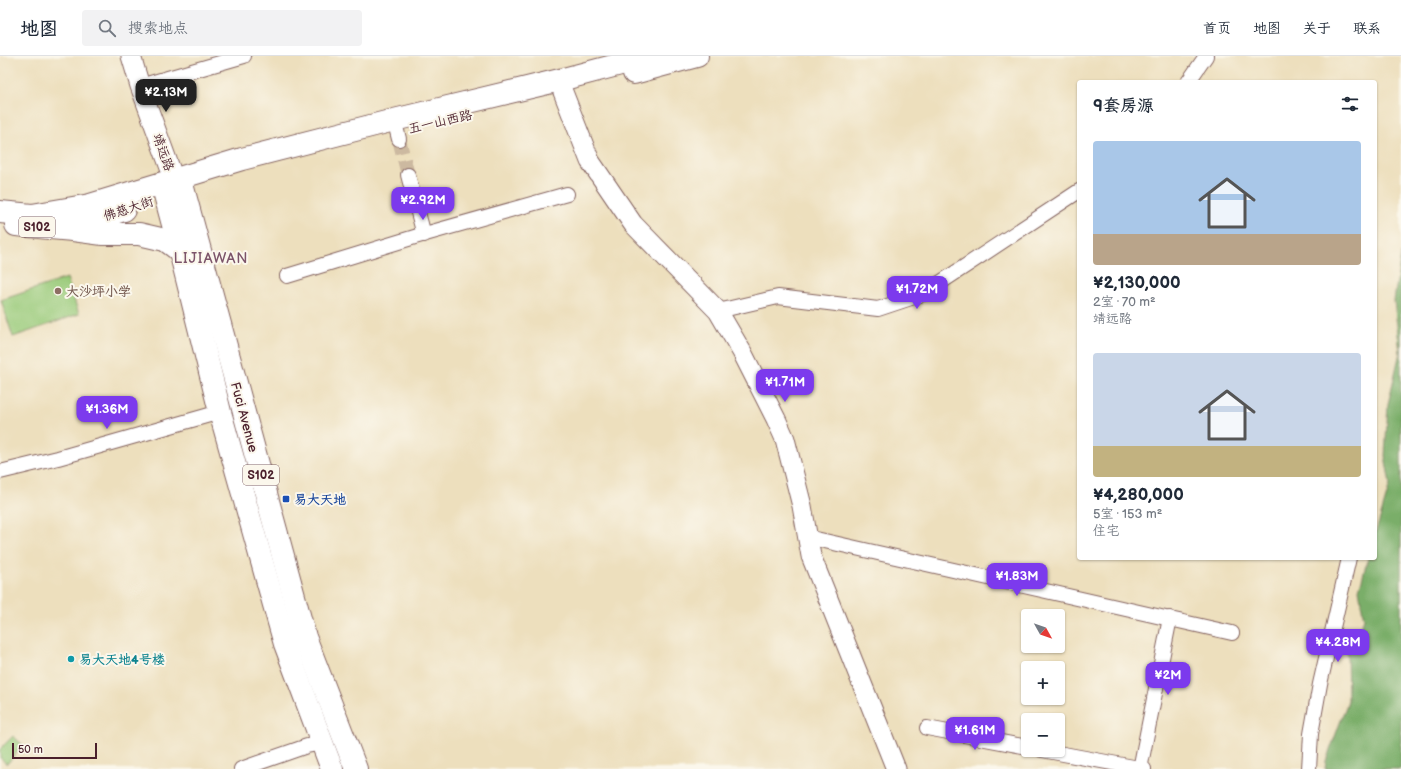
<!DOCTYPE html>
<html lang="zh">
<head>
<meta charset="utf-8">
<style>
	:root { --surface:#fff; --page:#f2f2f3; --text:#1f2937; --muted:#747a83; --line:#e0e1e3; --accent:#7c3aed }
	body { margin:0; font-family:"Balsamiq Sans","LXGW WenKai TC",sans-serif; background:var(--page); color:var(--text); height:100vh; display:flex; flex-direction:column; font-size:15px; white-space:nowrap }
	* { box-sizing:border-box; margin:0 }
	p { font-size:13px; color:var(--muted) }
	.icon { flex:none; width:22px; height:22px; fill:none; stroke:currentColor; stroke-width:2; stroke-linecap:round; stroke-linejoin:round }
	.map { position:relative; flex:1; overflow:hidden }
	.sheet { position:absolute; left:1077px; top:24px; width:300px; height:480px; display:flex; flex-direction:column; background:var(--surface); border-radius:4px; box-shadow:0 1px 3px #0004 }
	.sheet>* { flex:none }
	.needle { width:26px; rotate:130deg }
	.controls { position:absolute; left:1021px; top:553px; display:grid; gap:8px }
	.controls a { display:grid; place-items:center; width:44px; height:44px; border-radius:4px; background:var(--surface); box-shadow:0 1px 3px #0004; font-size:20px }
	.scale { position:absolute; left:12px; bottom:10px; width:85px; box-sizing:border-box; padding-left:4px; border:2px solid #4a1f2b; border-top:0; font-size:11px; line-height:14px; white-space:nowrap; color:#4a1f2b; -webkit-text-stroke:3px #fbf7ec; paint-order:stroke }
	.price { position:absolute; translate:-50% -34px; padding:0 9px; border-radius:8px; background:var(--accent); color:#fff; font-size:13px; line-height:26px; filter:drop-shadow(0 1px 2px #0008) }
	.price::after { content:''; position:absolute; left:50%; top:24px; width:12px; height:9px; margin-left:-6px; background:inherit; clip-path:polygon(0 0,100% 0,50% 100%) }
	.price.on { background:#222; color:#fff }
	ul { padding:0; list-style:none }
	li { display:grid; align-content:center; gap:8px; height:212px; padding:0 16px }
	li span { display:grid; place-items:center; height:124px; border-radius:4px; color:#555 }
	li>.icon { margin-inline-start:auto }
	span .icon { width:72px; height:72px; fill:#fffc; stroke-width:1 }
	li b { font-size:17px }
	h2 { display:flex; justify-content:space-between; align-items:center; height:48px; padding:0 16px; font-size:17px }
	header { display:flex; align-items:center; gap:24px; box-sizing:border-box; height:56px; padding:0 20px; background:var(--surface); border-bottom:1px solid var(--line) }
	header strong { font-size:19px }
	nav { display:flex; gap:22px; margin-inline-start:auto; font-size:14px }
	.search { width:280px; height:36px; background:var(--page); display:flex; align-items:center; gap:10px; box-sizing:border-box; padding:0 14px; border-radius:4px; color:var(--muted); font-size:15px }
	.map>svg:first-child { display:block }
	.green { fill:#99ca79; stroke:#727452 }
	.forest { fill:#7aae69; stroke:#62664a }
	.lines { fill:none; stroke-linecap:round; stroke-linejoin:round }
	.street-tunnel { stroke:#ccb9a0; stroke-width:14; stroke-dasharray:14 7; stroke-linecap:butt }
	.street-casing { stroke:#83625e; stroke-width:16 }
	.secondary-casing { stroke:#83625e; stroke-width:21 }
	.primary-casing { stroke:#83625e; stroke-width:24 }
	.street { stroke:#fff; stroke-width:14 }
	.secondary { stroke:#fff; stroke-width:19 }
	.primary { stroke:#fff; stroke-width:22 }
	.education-dot { fill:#8d6e63; stroke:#fbf7ec; stroke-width:1.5 }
	.transit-dot { fill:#1a4fb4; stroke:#fbf7ec; stroke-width:1.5 }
	.culture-dot { fill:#0f9aa8; stroke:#fbf7ec; stroke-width:1.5 }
	.labels { text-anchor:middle; stroke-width:4; stroke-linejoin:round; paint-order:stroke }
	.shield { fill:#fbf7ec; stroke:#7f6065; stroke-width:1 }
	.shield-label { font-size:12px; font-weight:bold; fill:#4a1f2b }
	.street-label { font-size:13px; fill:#4a1f2b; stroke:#fbf7ec }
	.education-label { font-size:13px; font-weight:bold; fill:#785e54; stroke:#fbf7ec; text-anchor:start }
	.transit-label { font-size:13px; font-weight:bold; fill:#164399; stroke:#fbf7ec; text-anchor:start }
	.culture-label { font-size:13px; font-weight:bold; fill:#0d838f; stroke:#fbf7ec; text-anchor:start }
	.quarter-label { font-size:15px; letter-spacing:1px; fill:#7c546a; stroke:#fbf7ec }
</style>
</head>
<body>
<header>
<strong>地图</strong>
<div class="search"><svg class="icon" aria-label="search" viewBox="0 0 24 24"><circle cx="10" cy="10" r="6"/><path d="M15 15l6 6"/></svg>搜索地点</div>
<nav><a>首页</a><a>地图</a><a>关于</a><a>联系</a></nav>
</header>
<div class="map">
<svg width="1401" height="713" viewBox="0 0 1401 713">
	<rect width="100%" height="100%" fill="#fbf7ec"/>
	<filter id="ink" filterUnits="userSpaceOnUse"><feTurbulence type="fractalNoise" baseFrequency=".025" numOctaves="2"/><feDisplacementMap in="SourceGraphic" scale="8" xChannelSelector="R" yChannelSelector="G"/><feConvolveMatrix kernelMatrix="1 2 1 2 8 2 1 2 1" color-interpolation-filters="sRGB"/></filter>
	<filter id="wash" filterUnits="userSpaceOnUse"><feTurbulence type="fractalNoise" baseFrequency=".012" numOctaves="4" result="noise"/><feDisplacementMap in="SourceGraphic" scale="16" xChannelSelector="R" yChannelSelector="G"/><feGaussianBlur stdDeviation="0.9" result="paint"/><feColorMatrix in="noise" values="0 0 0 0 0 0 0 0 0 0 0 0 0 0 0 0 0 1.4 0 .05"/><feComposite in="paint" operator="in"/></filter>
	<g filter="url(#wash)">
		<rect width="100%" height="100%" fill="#eddfbd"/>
		<g class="green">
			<path d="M67,222L79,258L13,281L1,244Z"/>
			<path d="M13,680L23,689L7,708L0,702V693Z"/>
		</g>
		<path class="forest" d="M1401,197V713H1325L1326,705L1348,645L1347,594L1364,563L1359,534L1368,502H1375V479L1390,428L1385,400L1388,348L1400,296L1394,245Z"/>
	</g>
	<g filter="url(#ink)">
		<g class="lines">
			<path class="street-tunnel" d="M399,83L408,119"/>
			<g class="street-casing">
				<g id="street">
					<path d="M1188,26L1206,0"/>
					<path d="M140,30L244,0"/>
					<path d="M397,75L399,83"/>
					<path d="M408,119L424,179"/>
					<path d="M287,220L418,180L567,138"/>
					<path d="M718,255L778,241L878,253L923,238L1079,135"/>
					<path d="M0,416L58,402L220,356"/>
					<path d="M807,481L1232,577"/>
					<path d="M927,672L1028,691"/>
					<path d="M1042,694L1144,713"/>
					<path d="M241,713L307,690L322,687"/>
					<path d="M1140,713L1170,562"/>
					<path d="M1309,713L1311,678L1320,628L1349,502"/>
				</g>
			</g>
			<g class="secondary-casing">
				<g id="secondary">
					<path d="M131,0L140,30L174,123"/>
					<path d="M560,24L563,36L590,105L633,168L718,255L742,296L776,363L785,383L802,450L811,500L896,713"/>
				</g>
			</g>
			<g class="primary-casing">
				<g id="primary">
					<path d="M634,17L697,0"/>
					<path d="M174,123L183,132L305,581L356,713"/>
					<path d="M174,123L165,139L180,195L220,356L285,588L332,713"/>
					<path d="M0,156L32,159L90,149L242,103L394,64L560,24L651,0"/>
					<path d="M16,169L73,174L103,178H139L165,184L180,195"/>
					<path d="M73,174L98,162L124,154"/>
				</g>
			</g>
			<use href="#street" class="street"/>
			<use href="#secondary" class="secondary"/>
			<use href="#primary" class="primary"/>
		</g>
	</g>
	<circle class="education-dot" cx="58" cy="235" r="4"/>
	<rect class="transit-dot" x="282" y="439" width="8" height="8" rx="2"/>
	<circle class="culture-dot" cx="71" cy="603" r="4"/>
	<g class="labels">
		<g class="shield">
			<rect x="19" y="161" width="36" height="20" rx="3"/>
			<rect x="243" y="409" width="36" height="20" rx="3"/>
		</g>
		<g class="shield-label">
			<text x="37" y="175">S102</text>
			<text x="261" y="423">S102</text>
		</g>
		<g class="street-label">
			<text transform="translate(440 65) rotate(-13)" y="5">五一山西路</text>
			<text transform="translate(164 96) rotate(70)" y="5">靖远路</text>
			<text transform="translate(128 152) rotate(-18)" y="5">佛慈大街</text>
			<text transform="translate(245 361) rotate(75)" y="5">Fuci Avenue</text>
		</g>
		<g class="education-label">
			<text x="66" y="240">大沙坪小学</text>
		</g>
		<g class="transit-label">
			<text x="294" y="448">易大天地</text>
		</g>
		<g class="culture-label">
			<text x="79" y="608">易大天地4号楼</text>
		</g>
		<g class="quarter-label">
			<text x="211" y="207">LIJIAWAN</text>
		</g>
	</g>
</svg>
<div class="controls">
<a><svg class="needle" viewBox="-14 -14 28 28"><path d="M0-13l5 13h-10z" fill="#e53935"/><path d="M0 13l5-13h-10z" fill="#747a83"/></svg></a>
<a>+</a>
<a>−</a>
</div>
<div class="scale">50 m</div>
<b class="price on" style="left:166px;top:57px">¥2.13M</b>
<b class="price" style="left:423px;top:165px">¥2.92M</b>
<b class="price" style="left:917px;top:254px">¥1.72M</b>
<b class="price" style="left:785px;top:347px">¥1.71M</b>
<b class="price" style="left:107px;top:374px">¥1.36M</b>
<b class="price" style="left:1017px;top:541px">¥1.83M</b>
<b class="price" style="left:1338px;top:607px">¥4.28M</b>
<b class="price" style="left:1168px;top:640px">¥2M</b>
<b class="price" style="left:975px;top:695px">¥1.61M</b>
<section class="sheet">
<h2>9套房源<svg class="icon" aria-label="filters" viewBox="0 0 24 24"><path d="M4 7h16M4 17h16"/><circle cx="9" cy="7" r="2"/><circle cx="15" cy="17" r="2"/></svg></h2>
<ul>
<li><span style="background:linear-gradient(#a9c7e8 75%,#b9a48a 0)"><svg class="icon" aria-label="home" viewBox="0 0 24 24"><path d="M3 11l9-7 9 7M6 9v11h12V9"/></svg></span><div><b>¥2,130,000</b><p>2室 · 70 m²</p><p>靖远路</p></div></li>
<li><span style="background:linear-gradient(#c9d6e8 75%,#c2b280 0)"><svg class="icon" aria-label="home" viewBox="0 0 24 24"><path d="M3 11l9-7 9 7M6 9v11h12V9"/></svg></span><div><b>¥4,280,000</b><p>5室 · 153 m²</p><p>住宅</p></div></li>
</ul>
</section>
</div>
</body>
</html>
